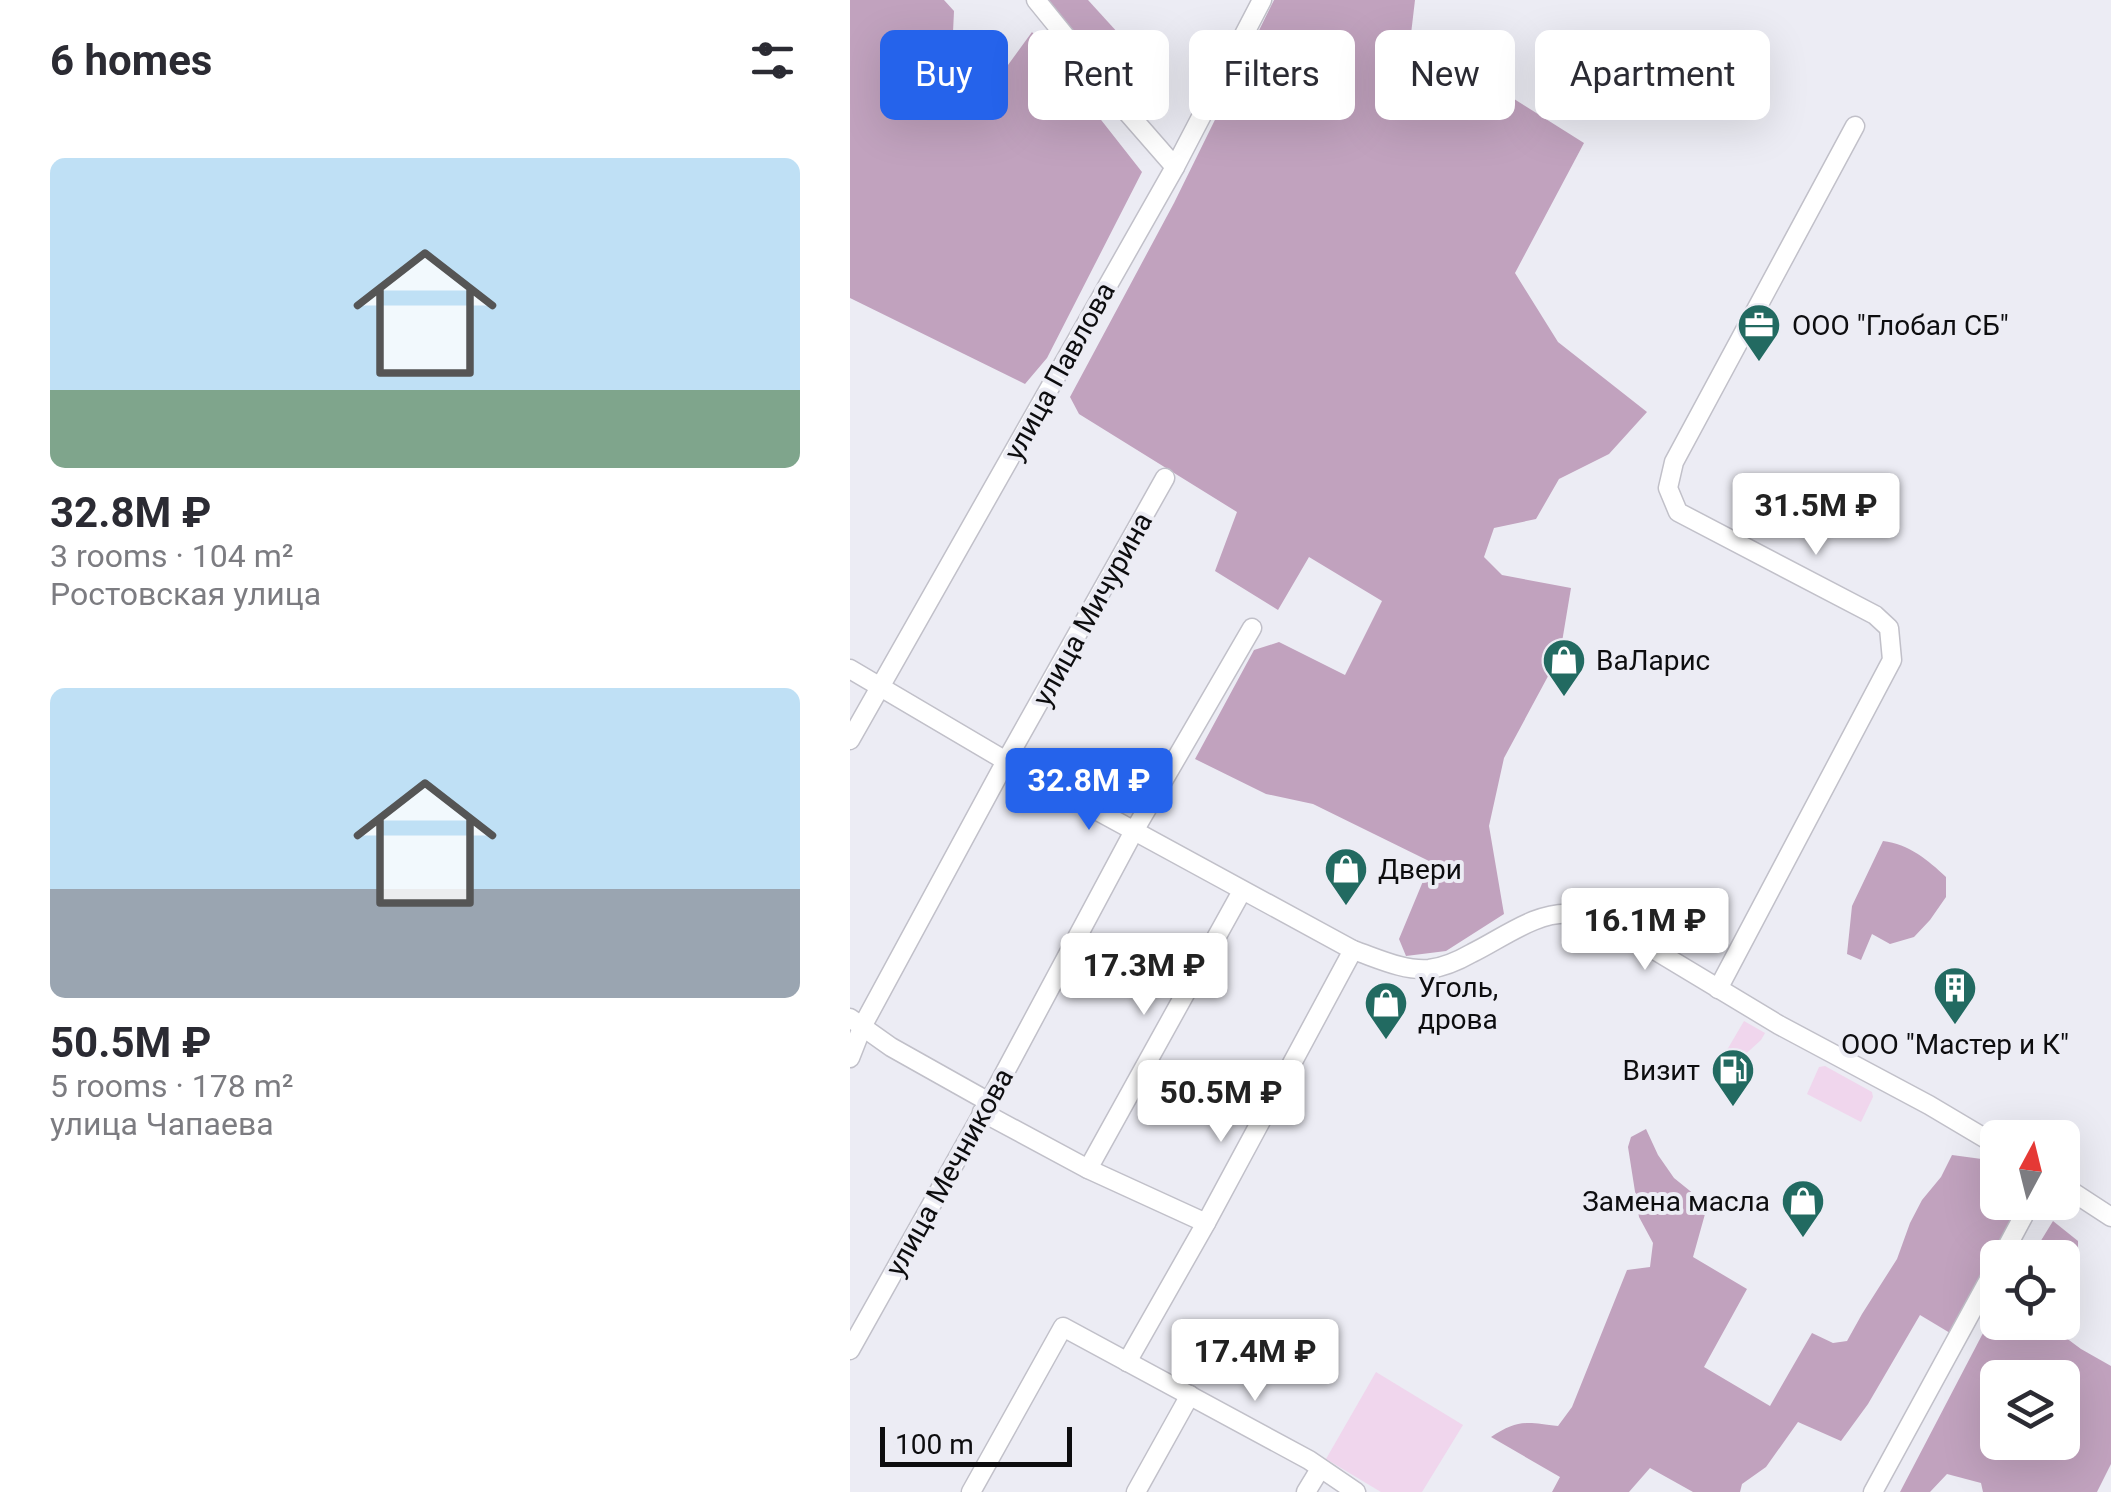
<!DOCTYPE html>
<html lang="en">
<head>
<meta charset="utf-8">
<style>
	:root { --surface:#fff; --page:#f7f7f7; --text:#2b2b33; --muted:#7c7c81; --accent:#2563eb }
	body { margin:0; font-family:Roboto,sans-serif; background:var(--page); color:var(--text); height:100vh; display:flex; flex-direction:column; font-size:38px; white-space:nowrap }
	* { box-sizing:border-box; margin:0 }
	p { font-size:32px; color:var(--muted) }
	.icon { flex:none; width:55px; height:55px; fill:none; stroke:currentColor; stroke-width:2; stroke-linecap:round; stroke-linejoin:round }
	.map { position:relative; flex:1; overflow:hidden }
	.details { display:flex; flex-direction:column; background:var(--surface); width:850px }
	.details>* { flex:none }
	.hud { position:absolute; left:30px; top:30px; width:950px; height:90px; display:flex; gap:20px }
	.needle { width:65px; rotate:7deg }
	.fabs { position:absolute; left:1130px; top:1120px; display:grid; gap:20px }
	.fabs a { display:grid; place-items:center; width:100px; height:100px; border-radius:15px; background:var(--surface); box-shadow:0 10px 40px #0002; font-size:50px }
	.scale { position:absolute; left:30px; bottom:25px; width:192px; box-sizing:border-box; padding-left:10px; border:5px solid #0d0d0f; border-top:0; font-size:28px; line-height:35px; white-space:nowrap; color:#0d0d0f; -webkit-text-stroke:8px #ececf4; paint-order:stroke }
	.price { position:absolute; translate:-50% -85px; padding:0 22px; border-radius:10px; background:#fff; color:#222; font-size:32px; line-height:65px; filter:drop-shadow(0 2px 5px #0008) }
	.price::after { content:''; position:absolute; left:50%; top:60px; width:30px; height:22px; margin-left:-15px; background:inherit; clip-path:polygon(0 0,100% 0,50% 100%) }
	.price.selected { background:var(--accent); color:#fff }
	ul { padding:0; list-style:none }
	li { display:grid; align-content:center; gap:20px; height:530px; padding:0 50px }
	li span { display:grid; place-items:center; height:310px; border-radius:15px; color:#555 }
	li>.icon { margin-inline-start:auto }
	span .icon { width:180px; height:180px; fill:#fffc; stroke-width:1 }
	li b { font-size:42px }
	h2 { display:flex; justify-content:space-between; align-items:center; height:120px; padding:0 50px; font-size:42px }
	.pill { padding:0 35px; border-radius:15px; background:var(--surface); box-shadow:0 10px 40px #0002; font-size:35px; line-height:90px }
	.pill.selected { background:var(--accent); color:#fff }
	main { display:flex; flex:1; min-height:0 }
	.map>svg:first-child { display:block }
	.green { fill:#f0d6ed }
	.forest { fill:#c1a2be; fill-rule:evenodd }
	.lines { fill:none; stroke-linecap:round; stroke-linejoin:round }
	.minor-casing { stroke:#c1c0c9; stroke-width:21 }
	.minor { stroke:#fff; stroke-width:18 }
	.labels { text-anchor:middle; stroke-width:8; stroke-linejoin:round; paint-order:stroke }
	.poi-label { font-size:28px; fill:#0d0d0f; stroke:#ececf4; text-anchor:start }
	.street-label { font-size:28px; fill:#0d0d0f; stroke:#ececf4 }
</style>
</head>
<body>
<main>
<section class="details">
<h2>6 homes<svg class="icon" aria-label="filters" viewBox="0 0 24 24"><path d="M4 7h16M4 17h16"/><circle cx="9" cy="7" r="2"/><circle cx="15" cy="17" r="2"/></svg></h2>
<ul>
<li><span style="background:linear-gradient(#bfe0f5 75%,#7fa58c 0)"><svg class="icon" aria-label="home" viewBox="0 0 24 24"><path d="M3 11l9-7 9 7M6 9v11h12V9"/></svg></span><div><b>32.8M ₽</b><p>3 rooms · 104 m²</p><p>Ростовская улица</p></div></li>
<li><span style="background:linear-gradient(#bfe0f5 65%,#9aa5b1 0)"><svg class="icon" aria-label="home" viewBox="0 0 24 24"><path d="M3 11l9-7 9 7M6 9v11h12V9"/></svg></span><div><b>50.5M ₽</b><p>5 rooms · 178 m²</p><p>улица Чапаева</p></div></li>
</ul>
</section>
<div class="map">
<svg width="1261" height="1492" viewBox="0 0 1261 1492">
	<rect width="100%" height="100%" fill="#ececf4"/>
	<g class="green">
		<path d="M894,1021L915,1033L911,1040L889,1060L877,1053V1050Z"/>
		<path d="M975,1066L1022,1092L1023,1097L1011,1122L957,1094L969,1067Z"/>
		<path d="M526,1372L613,1425L572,1492H531L476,1459Z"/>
	</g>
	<g class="forest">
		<path d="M0,0H94L104,11L101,75L142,87L182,32L292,172L197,358L175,384L0,298Z"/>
		<path d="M196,0H238L289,56L291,71L271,83Z"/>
		<path d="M424,0H565L561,34L734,143L665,273L708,342L797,412L759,454L709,479L686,519L644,528L634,557L652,575L721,588L710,654L654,758L639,826L654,914L596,951L556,956L549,939L581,862L463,804L416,794L345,759L404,650L429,642L495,675L532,601L459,557L428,610L365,571L387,512L229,414L220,397L324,203Z"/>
		<path d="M1033,841C1059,844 1078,860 1096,877V897L1080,920L1064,937L1040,944L1022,934L1011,960L997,954L1002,906Z"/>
		<path d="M796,1129L808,1155L824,1178L850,1199L855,1214L843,1257L897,1289L854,1367L920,1406L962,1333L983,1343L997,1341L1012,1314L1047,1259L1060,1223L1072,1200L1091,1177L1102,1155L1139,1160L1147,1165L1148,1202L1173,1203L1108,1324L1100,1333L1070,1315L1018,1404L991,1441L948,1422L916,1467L892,1484L890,1492H843L800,1468L779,1492H702L710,1477L641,1437C668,1419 677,1422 708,1426L722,1407L777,1270L800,1267L803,1243L789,1217L778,1147L781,1137Z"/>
		<path d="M1203,1221L1228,1241V1251L1222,1258L1208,1254L1206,1257H1181Z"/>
		<path d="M1147,1311L1148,1322L1196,1323L1231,1349L1261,1366V1464L1247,1492H1133L1131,1483L1097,1474L1080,1492H1050L1132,1335ZM1148,1378H1212V1442H1148Z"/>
	</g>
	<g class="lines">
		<g class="minor-casing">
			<g id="minor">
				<path d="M186,0L277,112L325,167"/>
				<path d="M0,669L156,761L503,950C527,958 553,971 579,969C595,967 608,961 622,953C653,938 688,910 723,914C739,915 754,922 768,928L929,1025L1079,1105L1148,1146"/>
				<path d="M0,740L325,167L412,0"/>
				<path d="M868,989L1042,660L1039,628L1025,615L828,512L818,488L824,462L1005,126"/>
				<path d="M0,1018L41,1047L139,1102"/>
				<path d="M0,1058L13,1025L156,761L315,478"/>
				<path d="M132,1112L238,1169L356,1223"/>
				<path d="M238,1169L392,891"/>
				<path d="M1212,1185L1261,1217"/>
				<path d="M1151,1258L1181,1202"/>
				<path d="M0,1350L139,1102L284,831L402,628"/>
				<path d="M277,1362L356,1223L503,950"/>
				<path d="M121,1492L213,1327L459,1460L506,1492"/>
				<path d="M286,1492L340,1395"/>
				<path d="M456,1492L470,1469"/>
				<path d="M1023,1492L1148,1263"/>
			</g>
		</g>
		<use href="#minor" class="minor"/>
	</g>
	<defs>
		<g id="office-pin" transform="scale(2.25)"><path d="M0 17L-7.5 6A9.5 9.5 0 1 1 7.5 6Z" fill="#226a61" stroke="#ececf4"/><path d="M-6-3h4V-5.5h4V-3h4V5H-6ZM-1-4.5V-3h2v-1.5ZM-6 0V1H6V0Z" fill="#fff"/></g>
		<g id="shop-pin" transform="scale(2.25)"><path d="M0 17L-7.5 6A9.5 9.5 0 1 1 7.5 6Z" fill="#226a61" stroke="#ececf4"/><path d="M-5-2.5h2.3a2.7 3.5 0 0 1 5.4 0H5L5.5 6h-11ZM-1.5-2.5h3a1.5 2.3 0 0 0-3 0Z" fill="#fff"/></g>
		<g id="building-pin" transform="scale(2.25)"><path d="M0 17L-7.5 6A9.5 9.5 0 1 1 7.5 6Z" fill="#226a61" stroke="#ececf4"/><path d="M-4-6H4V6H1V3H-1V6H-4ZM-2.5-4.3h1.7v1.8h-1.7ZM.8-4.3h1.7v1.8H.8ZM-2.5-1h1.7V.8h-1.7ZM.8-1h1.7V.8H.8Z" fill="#fff"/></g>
		<g id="fuel-pin" transform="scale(2.25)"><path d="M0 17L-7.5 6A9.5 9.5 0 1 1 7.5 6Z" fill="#226a61" stroke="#ececf4"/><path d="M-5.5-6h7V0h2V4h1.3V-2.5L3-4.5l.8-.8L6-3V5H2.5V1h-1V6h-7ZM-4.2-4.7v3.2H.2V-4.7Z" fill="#fff"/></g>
	</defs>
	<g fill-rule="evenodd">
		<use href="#office-pin" x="909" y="325"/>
		<use href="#shop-pin" x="714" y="660"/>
		<use href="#shop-pin" x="496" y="869"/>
		<use href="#building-pin" x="1105" y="988"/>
		<use href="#shop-pin" x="536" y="1003"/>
		<use href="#fuel-pin" x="883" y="1070"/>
		<use href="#shop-pin" x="953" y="1201"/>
	</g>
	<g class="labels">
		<g class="poi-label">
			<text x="942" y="335">ООО "Глобал СБ"</text>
			<text x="746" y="670">ВаЛарис</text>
			<text x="528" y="879">Двери</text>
			<text x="568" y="997">Уголь,<tspan x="568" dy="32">дрова</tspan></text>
			<text x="1105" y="1054" text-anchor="middle">ООО "Мастер и К"</text>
			<text x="850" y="1080" text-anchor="end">Визит</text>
			<text x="920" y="1211" text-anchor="end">Замена масла</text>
		</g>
		<g class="street-label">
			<text transform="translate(209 371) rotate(-61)" y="10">улица Павлова</text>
			<text transform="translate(242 609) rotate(-61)" y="10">улица Мичурина</text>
			<text transform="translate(99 1172) rotate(-61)" y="10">улица Мечникова</text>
		</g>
	</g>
</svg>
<div class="fabs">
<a><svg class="needle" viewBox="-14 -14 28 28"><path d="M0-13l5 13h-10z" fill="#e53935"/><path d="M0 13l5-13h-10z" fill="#7c7c81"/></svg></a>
<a><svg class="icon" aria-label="locate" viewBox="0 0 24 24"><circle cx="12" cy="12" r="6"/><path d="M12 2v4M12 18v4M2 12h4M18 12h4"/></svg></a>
<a><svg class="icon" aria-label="layers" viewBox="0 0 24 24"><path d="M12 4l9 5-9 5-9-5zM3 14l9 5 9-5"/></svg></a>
</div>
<div class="scale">100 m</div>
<b class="price" style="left:966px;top:558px">31.5M ₽</b>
<b class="price selected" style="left:239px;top:833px">32.8M ₽</b>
<b class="price" style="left:795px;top:973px">16.1M ₽</b>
<b class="price" style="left:294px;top:1018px">17.3M ₽</b>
<b class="price" style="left:371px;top:1145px">50.5M ₽</b>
<b class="price" style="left:405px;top:1404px">17.4M ₽</b>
<div class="hud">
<a class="pill selected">Buy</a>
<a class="pill">Rent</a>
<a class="pill">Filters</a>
<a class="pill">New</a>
<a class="pill">Apartment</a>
</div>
</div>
</main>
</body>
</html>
